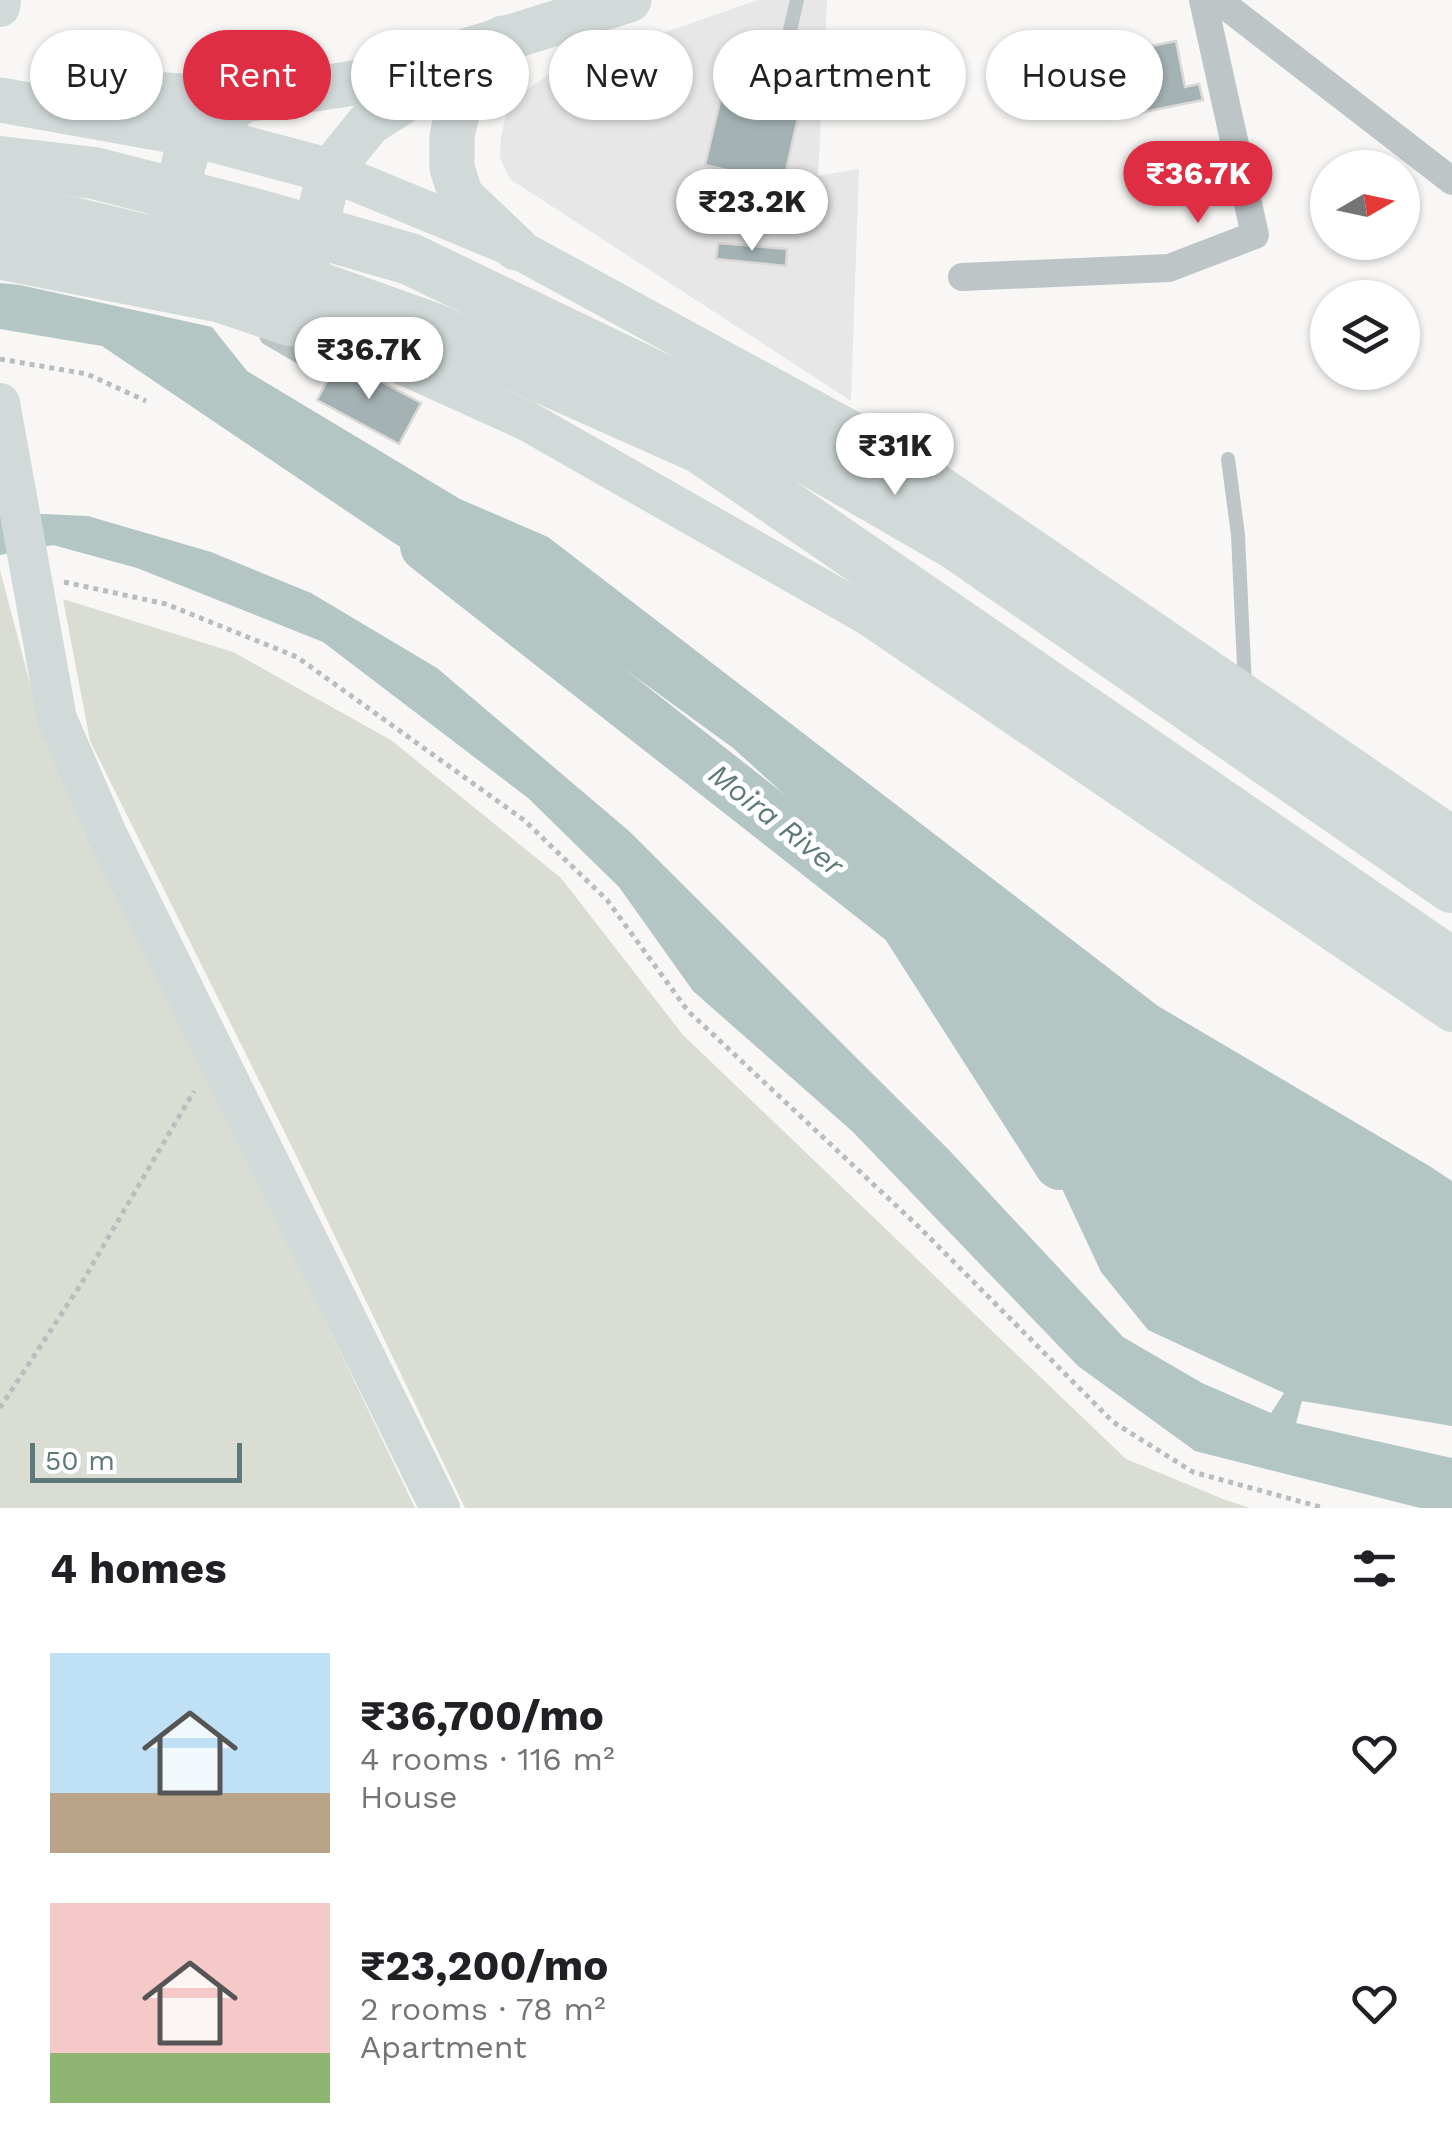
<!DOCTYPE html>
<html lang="en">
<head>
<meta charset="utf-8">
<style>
	:root { --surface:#fff; --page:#f2f2f2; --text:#202124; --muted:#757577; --accent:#df2e43 }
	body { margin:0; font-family:"Work Sans",sans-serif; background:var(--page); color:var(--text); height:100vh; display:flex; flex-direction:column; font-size:38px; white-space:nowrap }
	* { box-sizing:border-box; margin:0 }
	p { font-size:32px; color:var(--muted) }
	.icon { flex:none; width:55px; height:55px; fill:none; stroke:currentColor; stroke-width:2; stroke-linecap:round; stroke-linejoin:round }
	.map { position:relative; height:1508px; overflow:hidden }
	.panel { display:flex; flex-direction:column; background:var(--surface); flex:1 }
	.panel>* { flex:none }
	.banner { position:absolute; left:30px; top:30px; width:1392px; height:90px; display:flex; gap:20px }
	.needle { width:65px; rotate:81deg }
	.controls { position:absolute; left:1310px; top:150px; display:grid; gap:20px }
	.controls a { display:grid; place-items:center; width:110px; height:110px; border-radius:50%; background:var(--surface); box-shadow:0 2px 8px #0004; font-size:50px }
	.scale { position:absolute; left:30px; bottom:25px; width:212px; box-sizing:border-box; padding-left:10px; border:5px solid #5f787a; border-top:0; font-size:28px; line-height:35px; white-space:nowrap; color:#5f787a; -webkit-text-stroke:8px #fff; paint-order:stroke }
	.price { position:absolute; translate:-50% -85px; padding:0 22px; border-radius:35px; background:#fff; color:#222; font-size:32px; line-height:65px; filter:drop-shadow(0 2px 5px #0008) }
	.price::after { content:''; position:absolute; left:50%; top:60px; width:30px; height:22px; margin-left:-15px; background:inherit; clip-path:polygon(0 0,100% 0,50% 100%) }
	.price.active { background:var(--accent); color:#fff }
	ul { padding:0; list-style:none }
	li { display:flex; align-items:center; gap:30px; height:250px; padding:0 50px }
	li span { display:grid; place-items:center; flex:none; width:280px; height:200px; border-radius:0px; color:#555 }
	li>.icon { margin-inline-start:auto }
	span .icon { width:120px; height:120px; fill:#fffc; stroke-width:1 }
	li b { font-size:42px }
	h2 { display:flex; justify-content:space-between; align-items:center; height:120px; padding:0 50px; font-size:42px }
	.pill { padding:0 35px; border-radius:45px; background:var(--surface); box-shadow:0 2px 8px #0004; font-size:35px; line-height:90px }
	.pill.active { background:var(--accent); color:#fff }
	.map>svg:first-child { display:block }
	.built { fill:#e6e7e6 }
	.green { fill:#daddd4 }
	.water { fill:#b3c6c4 }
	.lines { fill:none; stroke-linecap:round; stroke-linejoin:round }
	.river { stroke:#b3c6c4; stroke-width:52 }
	.building { fill:#a4b2b3; stroke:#dad9d8; stroke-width:2.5 }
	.path { stroke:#b8bebe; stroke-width:5; stroke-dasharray:5 5; stroke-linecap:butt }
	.lane { stroke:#bdc5c6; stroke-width:14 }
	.street { stroke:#bdc5c6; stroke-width:28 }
	.secondary { stroke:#d2d9d9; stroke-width:40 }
	.primary { stroke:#d2d9d9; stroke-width:45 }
	.highway { stroke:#d2d9d9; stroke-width:52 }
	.labels { text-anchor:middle; stroke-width:10; stroke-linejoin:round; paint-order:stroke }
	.water-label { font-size:30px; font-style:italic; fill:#5e7a78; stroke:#fff }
</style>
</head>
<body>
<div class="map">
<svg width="1452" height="1508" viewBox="0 0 1452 1508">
	<rect width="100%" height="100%" fill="#f8f7f5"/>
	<path class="built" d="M758,0H827L818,176L859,169L851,401L510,179L500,158L501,136L509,103L553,71Z"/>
	<g class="green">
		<path d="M0,570L46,744L156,967L415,1508H0Z"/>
		<path d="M63,599L233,652L391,740L561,878L683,1035L1126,1459L1223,1499L1250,1508H465L295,1153L90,741Z"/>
	</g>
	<g class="water">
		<path d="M788,171L809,177L803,199L815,205L819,218L817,226L806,230C779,219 781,229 757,237C748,229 748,223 752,212L774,202L781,192Z"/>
		<path d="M0,283L20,285L212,327L247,371L460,499L548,537L1158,1006L1431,1167L1452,1181V1426L1302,1401L1296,1423L1452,1458V1508H1420L1195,1451L1078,1366L853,1132L693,991L619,887L528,798L323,642L137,568L53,545L0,555V512L88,516L211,552L311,593L437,668L629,831L949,1150L1123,1337L1202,1383L1271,1413L1284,1393L1148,1330L1101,1272L990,1035L905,903L733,748L604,654L397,545L102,346L0,329Z"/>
	</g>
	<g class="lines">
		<path class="river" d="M426,546L905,922L1060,1164"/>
	</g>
	<g class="building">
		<path d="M1176,41L1185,87L1199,84L1203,100L1109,119L1097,57Z"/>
		<path d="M729,64L806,83L783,183L705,165Z"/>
		<path d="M704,181L729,187L719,230L694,224Z"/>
		<path d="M718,243L787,249L786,266L716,259Z"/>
		<path d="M339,359L421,403L399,444L317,400Z"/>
	</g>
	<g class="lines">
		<g class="path">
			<path d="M0,359L87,374L146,401"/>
			<path d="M64,582L166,604L297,657L524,820L607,900L688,1011L919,1227L1113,1422L1193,1472L1324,1508"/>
			<path d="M0,1408L81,1284L194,1091"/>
		</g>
		<g class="lane">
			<path d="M782,65L797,0"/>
			<path d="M263,328L267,338L329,374"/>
			<path d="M1228,459L1238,535L1245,687"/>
		</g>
		<g class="street">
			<path d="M1218,0L1452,181"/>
			<path d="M962,277L1169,268L1255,235L1203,0"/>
		</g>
		<g class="secondary">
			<path d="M0,7L1,0"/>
			<path d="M330,171L516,248L892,453L1452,836"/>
			<path d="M291,324L335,334L527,421L869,616L1452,1012"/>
			<path d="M0,403L57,719L107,834L440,1508"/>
		</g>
		<g class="primary">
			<path d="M497,48L458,109L452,136V168L461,196L516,248"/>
			<path d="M80,95L103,91L245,100"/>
			<path d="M0,100L191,134L330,171"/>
			<path d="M168,228L191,134L245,100L373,80L629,0"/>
			<path d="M0,257L219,300L291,324L330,171L369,123L503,38"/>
		</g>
		<g class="highway">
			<path d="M0,162L94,173L261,216L410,259L724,410L956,544L1452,887"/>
			<path d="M0,213L73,223L274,272L434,329L701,448L1452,964"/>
		</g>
	</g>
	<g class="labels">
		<g class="water-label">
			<text transform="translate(776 820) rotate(38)" y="10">Moira River</text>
		</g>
	</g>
</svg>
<div class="controls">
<a><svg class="needle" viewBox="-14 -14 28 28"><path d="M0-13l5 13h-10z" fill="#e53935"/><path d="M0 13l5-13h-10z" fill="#757577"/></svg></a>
<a><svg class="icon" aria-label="layers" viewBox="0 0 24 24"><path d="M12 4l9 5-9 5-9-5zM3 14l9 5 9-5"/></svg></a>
</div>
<div class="scale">50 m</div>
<b class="price active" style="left:1198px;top:226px">₹36.7K</b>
<b class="price" style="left:752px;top:254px">₹23.2K</b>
<b class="price" style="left:369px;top:402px">₹36.7K</b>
<b class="price" style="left:895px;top:498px">₹31K</b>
<div class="banner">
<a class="pill">Buy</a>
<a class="pill active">Rent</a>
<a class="pill">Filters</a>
<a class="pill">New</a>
<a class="pill">Apartment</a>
<a class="pill">House</a>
</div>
</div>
<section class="panel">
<h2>4 homes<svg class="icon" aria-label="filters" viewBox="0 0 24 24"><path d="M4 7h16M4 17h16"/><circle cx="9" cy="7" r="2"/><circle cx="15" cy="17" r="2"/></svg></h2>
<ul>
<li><span style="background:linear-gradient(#bfe0f5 70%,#b9a48a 0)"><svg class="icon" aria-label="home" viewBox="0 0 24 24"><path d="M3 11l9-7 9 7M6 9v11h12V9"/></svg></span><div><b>₹36,700/mo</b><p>4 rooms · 116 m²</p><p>House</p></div><svg class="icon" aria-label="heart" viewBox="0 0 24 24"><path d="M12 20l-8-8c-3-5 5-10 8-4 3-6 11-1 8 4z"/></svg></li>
<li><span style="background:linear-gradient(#f6c9c9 75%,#8fb573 0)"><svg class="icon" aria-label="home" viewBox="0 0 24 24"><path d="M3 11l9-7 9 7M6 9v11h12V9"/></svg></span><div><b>₹23,200/mo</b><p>2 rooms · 78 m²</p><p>Apartment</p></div><svg class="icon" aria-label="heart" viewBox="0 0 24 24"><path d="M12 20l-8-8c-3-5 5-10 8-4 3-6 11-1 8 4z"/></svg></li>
</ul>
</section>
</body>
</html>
